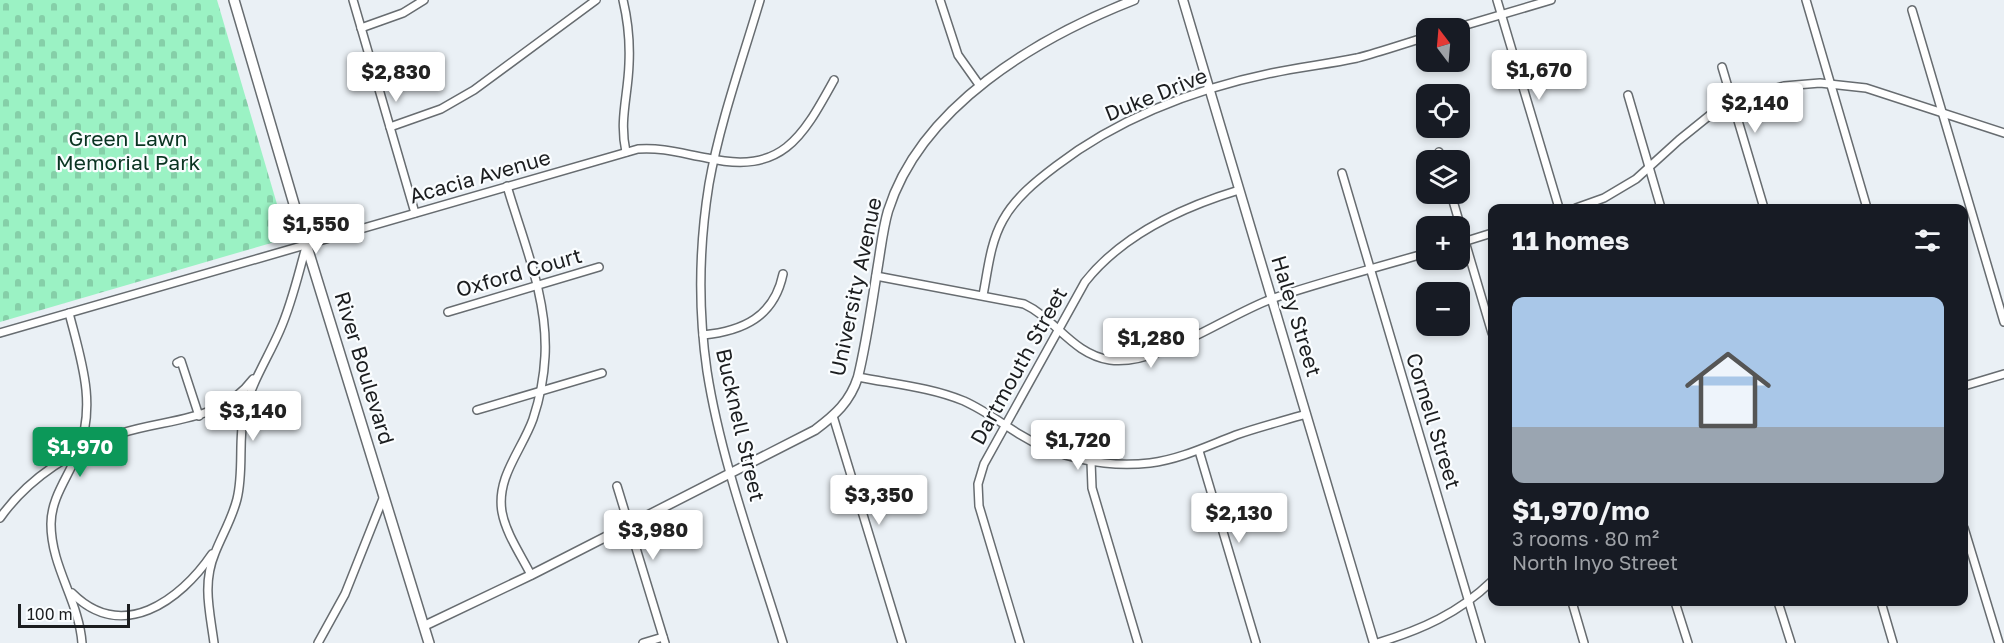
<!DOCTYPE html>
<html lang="en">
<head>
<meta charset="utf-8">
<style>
	:root { --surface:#171b24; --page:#242831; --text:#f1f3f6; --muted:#9ea1a6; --accent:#0c9859 }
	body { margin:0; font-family:"Golos Text",sans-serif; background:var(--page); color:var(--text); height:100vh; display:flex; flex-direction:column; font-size:22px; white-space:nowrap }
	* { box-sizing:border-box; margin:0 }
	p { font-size:20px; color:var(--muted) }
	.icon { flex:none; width:33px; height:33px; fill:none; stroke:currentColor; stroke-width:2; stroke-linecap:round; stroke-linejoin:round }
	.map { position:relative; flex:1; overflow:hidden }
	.panel { position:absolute; left:1488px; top:204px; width:480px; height:402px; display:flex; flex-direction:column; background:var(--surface); border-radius:12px; box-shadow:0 3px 9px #0003 }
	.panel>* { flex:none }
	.needle { width:39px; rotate:344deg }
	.fabs { position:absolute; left:1416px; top:18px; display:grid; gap:12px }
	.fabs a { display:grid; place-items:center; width:54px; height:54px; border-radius:12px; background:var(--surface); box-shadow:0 3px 9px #0003; font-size:30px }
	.scale { position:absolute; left:18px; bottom:15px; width:112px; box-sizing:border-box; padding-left:6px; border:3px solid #1b1d1f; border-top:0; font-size:16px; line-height:21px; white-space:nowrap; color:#1b1d1f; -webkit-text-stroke:4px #fafdff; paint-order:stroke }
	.price { position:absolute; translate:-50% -51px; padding:0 14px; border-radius:6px; background:#fff; color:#222; font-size:20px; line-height:39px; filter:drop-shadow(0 2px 3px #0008) }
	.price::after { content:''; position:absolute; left:50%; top:36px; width:18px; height:14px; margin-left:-9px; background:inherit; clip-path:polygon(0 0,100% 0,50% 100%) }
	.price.current { background:var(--accent); color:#fff }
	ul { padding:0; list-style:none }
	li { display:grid; align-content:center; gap:12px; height:318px; padding:0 24px }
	li span { display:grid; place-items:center; height:186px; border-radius:12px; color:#555 }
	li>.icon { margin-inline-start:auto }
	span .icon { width:108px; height:108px; fill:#fffc; stroke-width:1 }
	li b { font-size:26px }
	h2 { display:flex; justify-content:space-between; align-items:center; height:72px; padding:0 24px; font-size:26px }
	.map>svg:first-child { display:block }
	.cemetery { fill:url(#cemetery-stones) }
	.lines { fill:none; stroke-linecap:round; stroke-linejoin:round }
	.minor-casing { stroke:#676c70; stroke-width:10 }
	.tertiary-casing { stroke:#676c70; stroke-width:11 }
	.secondary-casing { stroke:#676c70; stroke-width:12 }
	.minor { stroke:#fff; stroke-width:7 }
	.tertiary { stroke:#fff; stroke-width:8 }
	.secondary { stroke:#fff; stroke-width:9 }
	.labels { text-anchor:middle; stroke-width:4.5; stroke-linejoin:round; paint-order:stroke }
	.street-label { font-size:21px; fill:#1b1d1f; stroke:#fafdff }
	.park-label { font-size:21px; fill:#0a3422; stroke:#fafdff }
</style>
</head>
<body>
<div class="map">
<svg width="2004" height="643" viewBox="0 0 2004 643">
	<defs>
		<pattern id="cemetery-stones" width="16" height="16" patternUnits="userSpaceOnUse" patternTransform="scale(1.5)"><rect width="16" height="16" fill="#9bf2c4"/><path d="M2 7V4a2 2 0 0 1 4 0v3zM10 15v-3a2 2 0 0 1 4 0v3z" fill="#85cfa8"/></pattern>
	</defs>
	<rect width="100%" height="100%" fill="#eaf0f5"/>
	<path class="cemetery" d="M0,0H217L284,228L278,241L0,322Z"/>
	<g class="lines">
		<g class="minor-casing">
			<g id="minor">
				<path d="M353,0L415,213"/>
				<path d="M623,0C628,21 630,43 629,64C628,96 619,120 626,152"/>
				<path d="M760,0C742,61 720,122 709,184C699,246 698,309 707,371C721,461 756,555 783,643"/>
				<path d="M940,0L958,55L980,86"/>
				<path d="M1497,0L1559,208"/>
				<path d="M1806,0L1867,208"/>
				<path d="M1912,10L2004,322"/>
				<path d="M361,28L403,13L424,0"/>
				<path d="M1456,28L1551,0"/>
				<path d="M1722,67L1764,208"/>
				<path d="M1628,95L1661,208"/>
				<path d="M390,127L441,109L474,90L596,0"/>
				<path d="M1439,152L1441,160"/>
				<path d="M1342,173L1481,643"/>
				<path d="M507,186C523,241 548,298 545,356C544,377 540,398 533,419C522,450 496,477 502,512C506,534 521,555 531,575"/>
				<path d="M1451,194L1492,333"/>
				<path d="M1576,208L1604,198L1636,179L1679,140L1710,115L1750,95L1784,86L1820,83L1866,88L2004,133"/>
				<path d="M1460,243L1492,233"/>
				<path d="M876,276L1024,304C1056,319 1072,354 1110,360C1157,367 1228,314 1274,298C1324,281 1376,268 1426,253"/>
				<path d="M983,295C988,270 990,243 1003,220C1015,198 1036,181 1056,166C1119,118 1195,89 1272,73C1300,67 1329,64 1357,58C1380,52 1403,44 1426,37"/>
				<path d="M448,312L599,267"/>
				<path d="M69,313C81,360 97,404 78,452C69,476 51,497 51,524C51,567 79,601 82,643"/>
				<path d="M0,333L638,149C662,147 684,154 707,158C782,175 802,138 834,80"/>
				<path d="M703,335C743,331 774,317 783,274"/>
				<path d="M177,363L181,361L199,416"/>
				<path d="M858,377C893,384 930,387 964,401C984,410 1001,423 1019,434C1057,458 1105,468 1150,463C1181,459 1207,446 1236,435C1259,427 1283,421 1306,414"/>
				<path d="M1964,386L2004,374"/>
				<path d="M477,410L602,373"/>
				<path d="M833,416L902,643"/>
				<path d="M1199,451L1256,643"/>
				<path d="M1091,461L1092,488L1138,643"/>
				<path d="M617,486L665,643"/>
				<path d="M0,518C29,477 74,449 122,433C169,418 221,422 253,379"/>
				<path d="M1964,528L1999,643"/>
				<path d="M72,593C122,643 180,601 212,554"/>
				<path d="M1572,602L1584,643"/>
				<path d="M1675,602L1688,643"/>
				<path d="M1778,602L1791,643"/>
				<path d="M1881,602L1893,643"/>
				<path d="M214,643C210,612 202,584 215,553C222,535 232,519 237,499C244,471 238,441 244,413C251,383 268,358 280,330C292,303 298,275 306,247"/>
				<path d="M318,643L345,594L384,496"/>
				<path d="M643,643L663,637"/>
				<path d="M1020,643L979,506L978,484L984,464L1085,282C1122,235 1183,207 1239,190"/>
				<path d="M1377,643C1421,630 1459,613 1492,581"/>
			</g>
		</g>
		<g class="tertiary-casing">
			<g id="tertiary">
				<path d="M1183,0L1374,643"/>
				<path d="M424,626L531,575L815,430C835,415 850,402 858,377C867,340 872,302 878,265C881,247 883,228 888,211C921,106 1037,38 1134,0"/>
			</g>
		</g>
		<g class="secondary-casing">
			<path id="secondary" d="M234,0L299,221L429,643"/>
		</g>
		<use href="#minor" class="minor"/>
		<use href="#tertiary" class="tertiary"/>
		<use href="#secondary" class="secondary"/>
	</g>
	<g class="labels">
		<g class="street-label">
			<text transform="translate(1156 95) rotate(-22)" y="7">Duke Drive</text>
			<text transform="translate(480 177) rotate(-16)" y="7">Acacia Avenue</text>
			<text transform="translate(519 273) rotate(-16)" y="7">Oxford Court</text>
			<text transform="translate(856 287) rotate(-78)" y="7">University Avenue</text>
			<text transform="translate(1296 316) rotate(73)" y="7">Haley Street</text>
			<text transform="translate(1019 366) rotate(-61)" y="7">Dartmouth Street</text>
			<text transform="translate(364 368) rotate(73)" y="7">River Boulevard</text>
			<text transform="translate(1433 421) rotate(73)" y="7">Cornell Street</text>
			<text transform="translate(740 425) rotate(77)" y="7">Bucknell Street</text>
		</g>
		<g class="park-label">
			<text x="128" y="146">Green Lawn<tspan x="128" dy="24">Memorial Park</tspan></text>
		</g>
	</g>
</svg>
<div class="fabs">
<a><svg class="needle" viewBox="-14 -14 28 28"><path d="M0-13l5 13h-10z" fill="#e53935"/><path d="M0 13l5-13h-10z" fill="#9ea1a6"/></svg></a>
<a><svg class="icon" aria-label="locate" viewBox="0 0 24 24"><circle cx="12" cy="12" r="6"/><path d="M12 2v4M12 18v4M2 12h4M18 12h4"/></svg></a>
<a><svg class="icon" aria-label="layers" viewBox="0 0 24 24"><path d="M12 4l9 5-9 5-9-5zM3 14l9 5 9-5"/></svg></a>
<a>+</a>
<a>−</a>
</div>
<div class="scale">100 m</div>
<b class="price" style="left:1539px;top:101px">$1,670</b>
<b class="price" style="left:396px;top:103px">$2,830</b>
<b class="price" style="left:1755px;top:134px">$2,140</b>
<b class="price" style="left:316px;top:255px">$1,550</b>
<b class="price" style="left:1151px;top:369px">$1,280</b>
<b class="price" style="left:253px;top:442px">$3,140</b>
<b class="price" style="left:1078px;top:471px">$1,720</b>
<b class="price current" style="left:80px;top:478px">$1,970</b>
<b class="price" style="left:879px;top:526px">$3,350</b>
<b class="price" style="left:1239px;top:544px">$2,130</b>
<b class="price" style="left:653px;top:561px">$3,980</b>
<section class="panel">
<h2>11 homes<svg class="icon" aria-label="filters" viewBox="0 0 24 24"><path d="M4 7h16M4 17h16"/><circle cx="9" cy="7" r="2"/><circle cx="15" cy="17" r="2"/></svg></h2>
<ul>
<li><span style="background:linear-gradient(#a9c7e8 70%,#9aa5b1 0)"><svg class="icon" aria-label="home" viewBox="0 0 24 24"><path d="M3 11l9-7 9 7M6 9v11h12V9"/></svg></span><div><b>$1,970/mo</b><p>3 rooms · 80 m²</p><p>North Inyo Street</p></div></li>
</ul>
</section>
</div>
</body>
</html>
